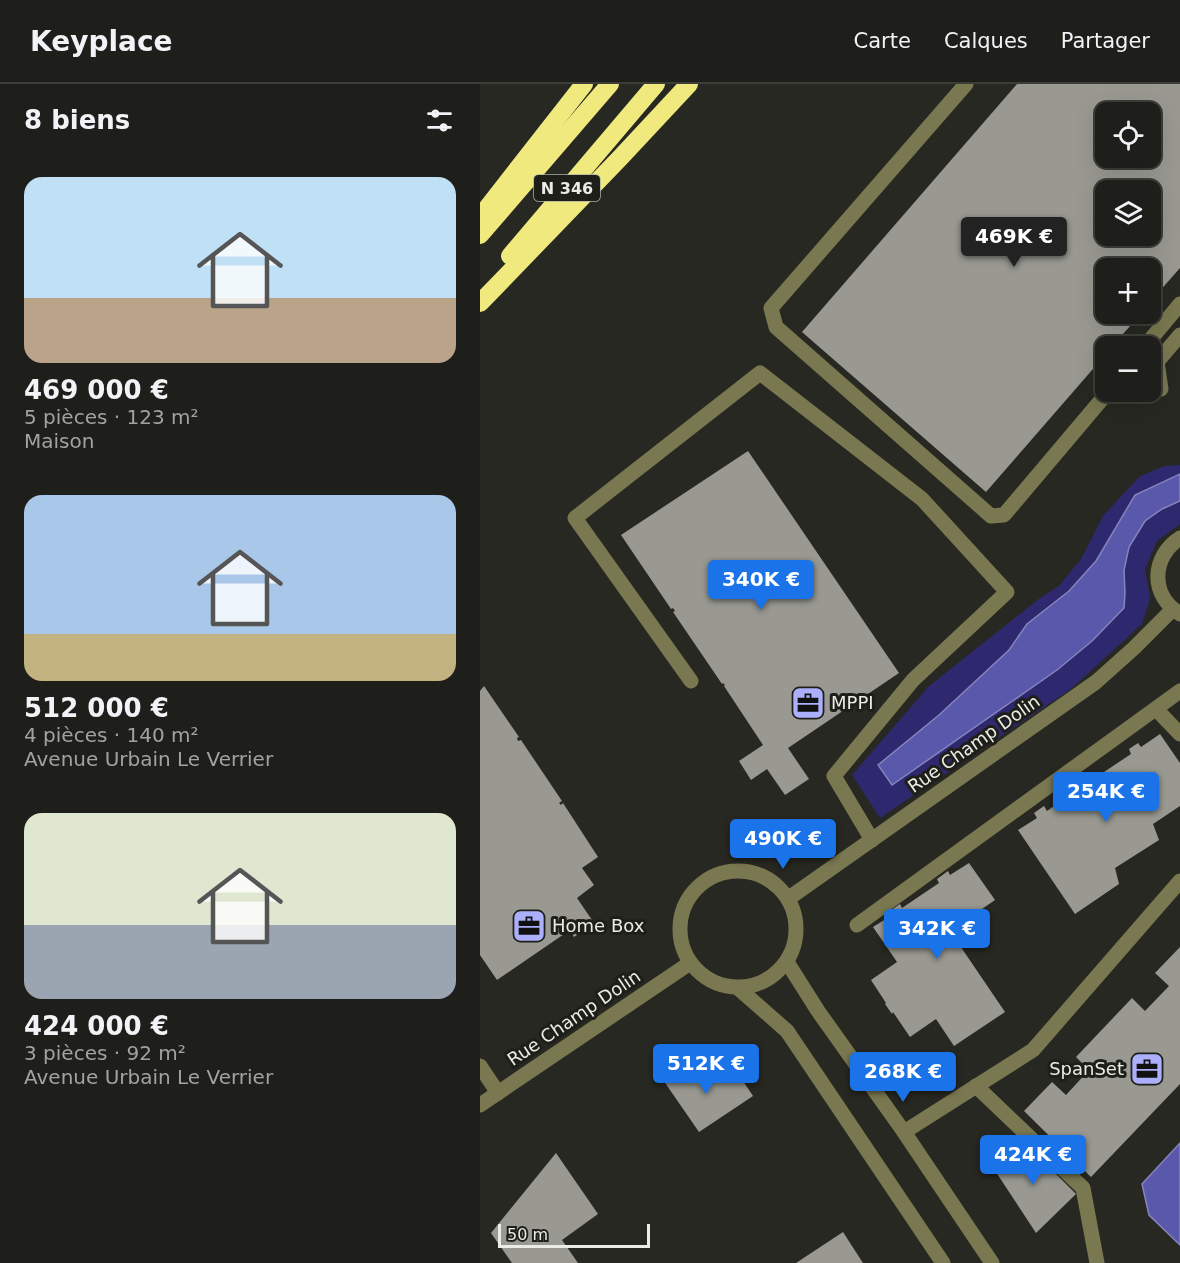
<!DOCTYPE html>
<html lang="fr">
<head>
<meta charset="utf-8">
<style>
	:root { --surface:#1e1e1a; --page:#2b2b27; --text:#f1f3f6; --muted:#a1a2a2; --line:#3c3c39; --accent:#1a73e8 }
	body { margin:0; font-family:"DejaVu Sans",sans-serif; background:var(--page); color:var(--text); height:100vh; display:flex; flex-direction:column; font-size:22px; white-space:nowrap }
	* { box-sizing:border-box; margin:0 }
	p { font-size:20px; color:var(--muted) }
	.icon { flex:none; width:33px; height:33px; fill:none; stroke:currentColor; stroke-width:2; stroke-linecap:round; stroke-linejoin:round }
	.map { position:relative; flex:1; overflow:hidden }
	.sheet { display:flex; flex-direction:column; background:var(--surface); width:480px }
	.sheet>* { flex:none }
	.tools { position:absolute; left:615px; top:18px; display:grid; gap:12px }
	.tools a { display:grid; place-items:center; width:66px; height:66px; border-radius:12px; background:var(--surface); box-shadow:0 6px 24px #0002,0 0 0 2px var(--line); font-size:30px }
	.scale { position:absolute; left:18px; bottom:15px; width:152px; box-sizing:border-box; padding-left:6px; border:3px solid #ebebe7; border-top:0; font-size:16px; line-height:21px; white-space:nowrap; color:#ebebe7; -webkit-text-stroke:4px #1f1f19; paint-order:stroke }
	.price { position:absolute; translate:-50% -51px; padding:0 14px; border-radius:6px; background:var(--accent); color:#fff; font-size:20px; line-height:39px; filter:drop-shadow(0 2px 3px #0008) }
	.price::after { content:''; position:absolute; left:50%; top:36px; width:18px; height:14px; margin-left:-9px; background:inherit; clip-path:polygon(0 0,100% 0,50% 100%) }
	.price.on { background:#222; color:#fff }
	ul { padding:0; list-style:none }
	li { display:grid; align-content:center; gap:12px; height:318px; padding:0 24px }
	li span { display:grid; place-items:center; height:186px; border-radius:18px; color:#555 }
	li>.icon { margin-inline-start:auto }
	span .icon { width:108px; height:108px; fill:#fffc; stroke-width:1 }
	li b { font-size:26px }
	h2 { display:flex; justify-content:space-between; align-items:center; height:72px; padding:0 24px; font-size:26px }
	header { display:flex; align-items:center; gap:36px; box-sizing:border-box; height:84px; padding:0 30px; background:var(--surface); border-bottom:2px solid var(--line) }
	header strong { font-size:28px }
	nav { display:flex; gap:33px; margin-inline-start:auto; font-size:21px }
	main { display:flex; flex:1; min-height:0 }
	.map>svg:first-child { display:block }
	.green { fill:#2e286e }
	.water { fill:#5a58ab; stroke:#8684bd; stroke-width:1.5 }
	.building { fill:#999992; fill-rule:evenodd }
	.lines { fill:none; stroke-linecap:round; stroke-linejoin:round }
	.minor { stroke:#7a7850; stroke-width:15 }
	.highway { stroke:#efe97e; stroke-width:18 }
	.labels { text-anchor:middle; stroke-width:6; stroke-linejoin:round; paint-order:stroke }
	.shield { fill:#1f1f19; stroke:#aeaea9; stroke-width:1.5 }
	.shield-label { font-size:16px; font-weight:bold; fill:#ebebe7 }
	.poi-label { font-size:18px; fill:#ebebe7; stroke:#1f1f19; text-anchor:start }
	.street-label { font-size:18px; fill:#ebebe7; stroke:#1f1f19 }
</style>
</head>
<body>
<header>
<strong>Keyplace</strong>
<nav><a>Carte</a><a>Calques</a><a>Partager</a></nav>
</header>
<main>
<section class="sheet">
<h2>8 biens<svg class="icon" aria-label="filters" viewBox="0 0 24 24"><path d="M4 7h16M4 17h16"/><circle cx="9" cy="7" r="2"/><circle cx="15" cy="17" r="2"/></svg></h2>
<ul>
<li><span style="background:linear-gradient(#bfe0f5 65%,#b9a48a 0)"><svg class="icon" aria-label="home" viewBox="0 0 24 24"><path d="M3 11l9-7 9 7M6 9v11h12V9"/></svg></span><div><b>469 000 €</b><p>5 pièces · 123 m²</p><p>Maison</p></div></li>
<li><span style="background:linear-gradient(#a9c7e8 75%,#c2b280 0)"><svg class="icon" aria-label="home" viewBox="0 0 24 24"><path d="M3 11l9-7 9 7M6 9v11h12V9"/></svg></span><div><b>512 000 €</b><p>4 pièces · 140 m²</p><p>Avenue Urbain Le Verrier</p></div></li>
<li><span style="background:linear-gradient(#dfe7d0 60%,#9aa5b1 0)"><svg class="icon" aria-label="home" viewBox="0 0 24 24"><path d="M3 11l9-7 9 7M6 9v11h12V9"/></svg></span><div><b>424 000 €</b><p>3 pièces · 92 m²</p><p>Avenue Urbain Le Verrier</p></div></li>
</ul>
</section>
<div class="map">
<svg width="700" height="1179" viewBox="0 0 700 1179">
	<rect width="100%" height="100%" fill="#282822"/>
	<path class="green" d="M700,381V440L677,457L665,485L670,515L662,540L591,605L400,734L372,691L449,602L560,514L579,502L601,475L623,432L659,393L684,382Z"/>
	<g class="water">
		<path d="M700,390V417L682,425L665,437L649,463L644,486L645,509L644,524L612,557L577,586L412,701L398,681L459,631L529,566L547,540L589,507L616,477L655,411Z"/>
		<path d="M700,1059V1161L669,1131L662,1100Z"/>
	</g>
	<g class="building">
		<path d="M537,0H700V184L670,218V184H626V230H661L632,262H626V270L506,408L322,248ZM626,28H670V74H626ZM626,106H670V152H626Z"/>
		<path d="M268,367L419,589L308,664L329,695L305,711L287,685L271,696L259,677L283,661L244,602L245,601L243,599L242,600L193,528L195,527L193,524L191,525L141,451Z"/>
		<path d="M4,602L39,653L37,654L38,657L41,656L82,717L79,719L81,721L83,719L118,773L102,784L114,801L97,814L114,839L94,853L90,846L17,896L0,871V607Z"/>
		<path d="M680,650L700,679V722L673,740L679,756L635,784L639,800L595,830L538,746L557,734L554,729L564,722L567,727L604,701L602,697L612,690L615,694L651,670L649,665L658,659L661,663Z"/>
		<path d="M489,779L515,816L470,847L525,928L474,962L456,935L430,953L413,928L412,930L405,920L406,919L391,896L417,878L393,843L412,831L410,827L420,820L422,824L459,799L457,795L468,787L470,791Z"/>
		<path d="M700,863V1000L611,1093L544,1027L572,998L586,1011L609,986L596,973L652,914L665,927L689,902L675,889Z"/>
		<path d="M207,976L226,1004L255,985L273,1012L219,1048L181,993Z"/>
		<path d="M542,1056L596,1110L556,1149L514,1085Z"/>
		<path d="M76,1069L118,1130L82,1156L98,1179H32L11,1149Z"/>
		<path d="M363,1148L383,1179H316Z"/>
	</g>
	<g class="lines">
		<g class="minor">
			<path d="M486,0L291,224L296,243L511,432L524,431L628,308"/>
			<path d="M665,262L700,220"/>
			<path d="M681,305L677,278L700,251"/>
			<path d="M700,454C671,473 670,511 700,530"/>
			<path d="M211,597L95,434L280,289L442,415L527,508L433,596L354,692L392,756"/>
			<path d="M676,625L700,650"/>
			<circle cx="258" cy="845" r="58"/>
			<path d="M309,814L616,598L654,564L693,525"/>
			<path d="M377,841L700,607"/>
			<path d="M307,878L338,927L424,1048L512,1179"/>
			<path d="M258,904L307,947L463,1179"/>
			<path d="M0,982L18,1009"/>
			<path d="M496,1002L603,1104L617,1179"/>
			<path d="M0,1021L210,879"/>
			<path d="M424,1048L553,966L700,797"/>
		</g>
		<g class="highway">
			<path d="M0,133L104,0"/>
			<path d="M0,151L130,0"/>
			<path d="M30,172L176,0"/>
			<path d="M0,219L140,74L209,0"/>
		</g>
	</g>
	<defs>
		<g id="office-square" transform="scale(1.725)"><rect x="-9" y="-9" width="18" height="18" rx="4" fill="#acaffb" stroke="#1f1f19"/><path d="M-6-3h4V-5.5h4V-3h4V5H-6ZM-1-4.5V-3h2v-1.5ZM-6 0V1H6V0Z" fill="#111"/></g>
	</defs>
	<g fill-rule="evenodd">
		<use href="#office-square" x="328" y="619"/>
		<use href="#office-square" x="49" y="842"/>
		<use href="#office-square" x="667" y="985"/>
	</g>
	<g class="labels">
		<rect class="shield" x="54" y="91" width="66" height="26" rx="4.5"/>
		<g class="shield-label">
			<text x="87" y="110">N 346</text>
		</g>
		<g class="poi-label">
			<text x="351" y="625">MPPI</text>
			<text x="72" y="848">Home Box</text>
			<text x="644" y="991" text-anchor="end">SpanSet</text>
		</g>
		<g class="street-label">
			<text transform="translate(494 660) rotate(-35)" y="6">Rue Champ Dolin</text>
			<text transform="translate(94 934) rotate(-34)" y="6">Rue Champ Dolin</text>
		</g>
	</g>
</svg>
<div class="tools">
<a><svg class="icon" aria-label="locate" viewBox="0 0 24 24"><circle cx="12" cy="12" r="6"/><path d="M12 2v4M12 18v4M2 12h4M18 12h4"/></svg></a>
<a><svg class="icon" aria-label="layers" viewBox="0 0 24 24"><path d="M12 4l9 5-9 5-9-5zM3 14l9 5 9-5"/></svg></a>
<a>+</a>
<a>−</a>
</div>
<div class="scale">50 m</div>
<b class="price on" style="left:534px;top:184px">469K €</b>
<b class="price" style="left:281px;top:527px">340K €</b>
<b class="price" style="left:626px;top:739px">254K €</b>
<b class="price" style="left:303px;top:786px">490K €</b>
<b class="price" style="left:457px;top:876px">342K €</b>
<b class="price" style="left:226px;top:1011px">512K €</b>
<b class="price" style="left:423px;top:1019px">268K €</b>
<b class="price" style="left:553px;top:1102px">424K €</b>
</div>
</main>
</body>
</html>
